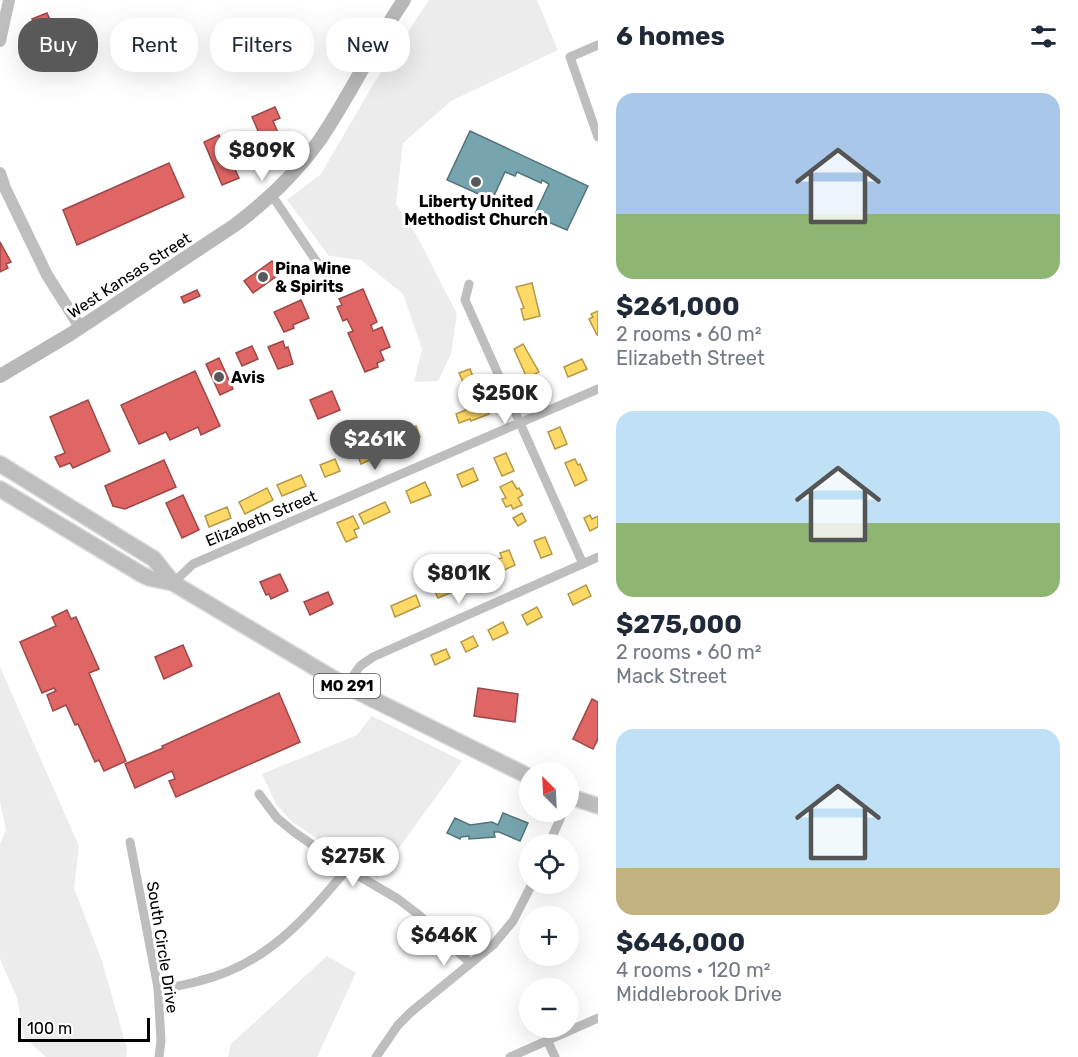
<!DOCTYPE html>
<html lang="en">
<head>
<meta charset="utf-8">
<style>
	:root { --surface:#fff; --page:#f2f2f3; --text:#1f2937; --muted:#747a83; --accent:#595959 }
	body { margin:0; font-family:Rubik,sans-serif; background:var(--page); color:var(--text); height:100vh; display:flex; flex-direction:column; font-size:22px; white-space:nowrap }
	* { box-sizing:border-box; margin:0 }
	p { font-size:20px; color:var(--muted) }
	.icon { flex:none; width:33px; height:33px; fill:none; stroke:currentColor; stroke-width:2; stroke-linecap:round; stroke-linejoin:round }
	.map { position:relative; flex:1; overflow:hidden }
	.side { display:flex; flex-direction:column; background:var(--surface); width:480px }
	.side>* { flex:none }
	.hud { position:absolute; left:18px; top:18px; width:489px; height:54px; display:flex; gap:12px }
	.needle { width:39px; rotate:336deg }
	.tools { position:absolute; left:519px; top:762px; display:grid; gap:12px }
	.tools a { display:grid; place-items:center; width:60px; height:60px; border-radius:50%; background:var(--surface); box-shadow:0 6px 24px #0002; font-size:30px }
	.scale { position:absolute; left:18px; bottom:15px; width:132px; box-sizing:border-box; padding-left:6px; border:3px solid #000; border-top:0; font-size:16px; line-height:21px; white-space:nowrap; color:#000; -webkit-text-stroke:4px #fff; paint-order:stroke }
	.price { position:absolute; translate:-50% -51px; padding:0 14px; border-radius:21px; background:#fff; color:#222; font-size:20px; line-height:39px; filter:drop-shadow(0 2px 3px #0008) }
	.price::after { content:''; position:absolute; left:50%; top:36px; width:18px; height:14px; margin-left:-9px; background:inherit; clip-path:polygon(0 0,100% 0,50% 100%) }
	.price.active { background:var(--accent); color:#fff }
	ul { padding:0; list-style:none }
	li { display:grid; align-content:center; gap:12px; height:318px; padding:0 18px }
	li span { display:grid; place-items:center; height:186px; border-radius:18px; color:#555 }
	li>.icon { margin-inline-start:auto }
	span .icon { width:108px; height:108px; fill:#fffc; stroke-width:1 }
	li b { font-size:26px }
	h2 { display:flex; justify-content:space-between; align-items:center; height:72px; padding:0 18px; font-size:26px }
	.chip { padding:0 21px; border-radius:24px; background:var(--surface); box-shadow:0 6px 24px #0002; font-size:21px; line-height:54px }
	.chip.active { background:var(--accent); color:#fff }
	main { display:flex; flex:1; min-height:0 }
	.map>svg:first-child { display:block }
	.green { fill:#ececec }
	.homes { fill:#ffd966; stroke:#b29847; stroke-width:1.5 }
	.shops { fill:#e06666; stroke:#9d4747; stroke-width:1.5 }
	.public { fill:#76a5af; stroke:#53747a; stroke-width:1.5 }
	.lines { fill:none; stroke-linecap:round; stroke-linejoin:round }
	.trunk-casing { stroke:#dbdbdb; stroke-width:18 }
	.minor { stroke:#bebebe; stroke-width:9 }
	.tertiary { stroke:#bebebe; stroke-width:12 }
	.secondary { stroke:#b8b8b8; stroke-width:14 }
	.trunk { stroke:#bebebe; stroke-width:15 }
	.poi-dot { fill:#595959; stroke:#fff; stroke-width:2 }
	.labels { text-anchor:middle; stroke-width:6; stroke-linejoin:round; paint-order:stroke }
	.shield { fill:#fff; stroke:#4c4c4c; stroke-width:1.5 }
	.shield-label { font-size:15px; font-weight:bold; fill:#000 }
	.poi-label { font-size:16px; font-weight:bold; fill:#000; stroke:#fff; text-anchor:start }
	.street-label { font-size:16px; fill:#000; stroke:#fff }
</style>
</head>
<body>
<main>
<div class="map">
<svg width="598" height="1057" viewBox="0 0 598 1057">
	<rect width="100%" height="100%" fill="#fff"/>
	<g class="green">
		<path d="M429,0H537L558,50L451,101L403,143L396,204L417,236L457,314L451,354L438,381L414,382L422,349L403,294L361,260L329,256L287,200L321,174L374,83Z"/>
		<path d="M0,667L79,846L74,888L102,961L127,1049L126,1057H46L24,1037L17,998L0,959V844L6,830L0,802Z"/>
		<path d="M372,716L462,761L377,878L291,821L276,804L262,774L357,735Z"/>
		<path d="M327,956L356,973L317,1057H228L231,1044Z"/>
	</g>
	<g class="homes">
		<path d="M532,283L540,316L524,320L521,309L524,308L516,287Z"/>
		<path d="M598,311V335H597L589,319L593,317L591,314Z"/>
		<path d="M523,344L539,372L527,378L514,349Z"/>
		<path d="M582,359L587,369L568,377L564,367Z"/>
		<path d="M470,369L479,391L469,396L459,373Z"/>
		<path d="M485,402L489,414L471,421L470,419L459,423L456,414Z"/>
		<path d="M373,421L379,437L366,443L362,432L365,431L363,425Z"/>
		<path d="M410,423L412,428L416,426L420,437L396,447L390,432Z"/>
		<path d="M560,427L567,444L555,449L548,432Z"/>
		<path d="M374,445L379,456L361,464L356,452Z"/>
		<path d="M506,453L514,471L502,476L494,458Z"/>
		<path d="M335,459L340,471L325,477L320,465Z"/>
		<path d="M575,459L578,465L580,464L587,480L575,486L565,463Z"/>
		<path d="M473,468L478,480L462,487L457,475Z"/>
		<path d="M301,475L306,486L282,496L277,485Z"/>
		<path d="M512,481L517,489L519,488L523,495L518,498L522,505L513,509L511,505L506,507L502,499L506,498L500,487Z"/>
		<path d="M425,482L431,495L411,503L406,491Z"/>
		<path d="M267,488L273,500L245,514L239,502Z"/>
		<path d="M385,502L390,512L364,524L359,514Z"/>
		<path d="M227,507L231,518L209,527L205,516Z"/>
		<path d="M522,513L526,521L518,526L513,518Z"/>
		<path d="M590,515L592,519L598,516V527L590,531L584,518Z"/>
		<path d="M353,516L359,528L354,530L357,537L346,542L337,523Z"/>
		<path d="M545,537L552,554L541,558L534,541Z"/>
		<path d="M509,550L515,565L500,572L495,560L502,558L500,553Z"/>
		<path d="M483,567L487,577L468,585L464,574Z"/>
		<path d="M450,581L455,591L438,598L434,589Z"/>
		<path d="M586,585L591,596L573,605L568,594Z"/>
		<path d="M416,595L420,606L395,617L391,606Z"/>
		<path d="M537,607L542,617L527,625L522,615Z"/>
		<path d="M503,622L508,633L493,640L488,630Z"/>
		<path d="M473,636L478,646L466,652L461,642Z"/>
		<path d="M446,649L450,658L435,665L431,655Z"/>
	</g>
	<g class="shops">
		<path d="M47,13L68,59L46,69L27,27L34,24L32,19Z"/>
		<path d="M275,107L280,118L273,121L282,142L266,149L252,117Z"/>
		<path d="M219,135L239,178L222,185L204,142Z"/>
		<path d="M169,163L184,197L77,245L63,210Z"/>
		<path d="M0,242L11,262L6,264L8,268L0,272Z"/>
		<path d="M272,261L281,273L253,293L244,281Z"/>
		<path d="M363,289L377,322L371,325L373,331L382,327L390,347L380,351L384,360L377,363L378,367L365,372L348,333L353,331L347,319L343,321L337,307L342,305L339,299Z"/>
		<path d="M197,290L200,296L184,303L181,297Z"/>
		<path d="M301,300L309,318L293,325L294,328L284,332L274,312Z"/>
		<path d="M283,341L285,348L288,347L293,364L278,369L268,347Z"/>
		<path d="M252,346L258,359L242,366L236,353Z"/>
		<path d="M219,358L233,389L220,395L206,364Z"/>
		<path d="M195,371L220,426L201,435L198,427L170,440L166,432L139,444L121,405Z"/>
		<path d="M332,391L340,410L318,419L310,400Z"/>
		<path d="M88,400L110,451L73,468L70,463L60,467L55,457L65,453L50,417Z"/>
		<path d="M164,460L176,487L125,509L113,506L105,486Z"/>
		<path d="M183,495L199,530L182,538L166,503Z"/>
		<path d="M280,574L288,591L271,599L269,594L266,595L260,582Z"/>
		<path d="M328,592L333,604L310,615L304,602Z"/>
		<path d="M67,610L71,619L76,617L99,669L89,673L126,761L104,771L99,760L95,762L78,724L75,725L66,705L53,711L47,695L56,691L54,688L42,693L20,642L56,626L52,617Z"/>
		<path d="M183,645L192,666L164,679L155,657Z"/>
		<path d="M478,688L518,694L515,722L474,716Z"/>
		<path d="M279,693L300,742L176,797L169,781L175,779L172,771L135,788L125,764L163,748L162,746Z"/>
		<path d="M592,699L598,702V739L593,749L573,739Z"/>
	</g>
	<g class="public">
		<path d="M470,131L588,186L567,230L534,216L549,184L542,180L541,183L517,172L515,176L505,172L492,200L447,180Z"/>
		<path d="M503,813L528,823L520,841L499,832H494L495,837L469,839V836L461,837L460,839L447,833L455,818L470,825L492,822L498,825Z"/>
	</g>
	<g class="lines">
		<g class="trunk-casing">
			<g id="trunk">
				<path d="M0,464L154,559L173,583"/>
				<path d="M0,489L141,574L149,578L173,583L346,686L530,777"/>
				<path d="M568,796L598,806"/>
			</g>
		</g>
		<g class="minor">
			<path d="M598,45L570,57L598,137"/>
			<path d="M271,194L331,283"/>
			<path d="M469,284L465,300L583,564"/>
			<path d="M173,583L193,564L598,389"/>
			<path d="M346,686L360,666L373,657L598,557"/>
			<path d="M259,794L277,818L294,832L347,869L398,899L419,915L470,963"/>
			<path d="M130,842L158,988L161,1041L159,1057"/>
			<path d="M549,844L563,812"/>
			<path d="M158,988C172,988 185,985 199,981C266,965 305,919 347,869"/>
			<path d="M547,1040L555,1057"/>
			<path d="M376,1057L398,1025L411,1012L493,945L513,921L532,884"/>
			<path d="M510,1057L598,1018"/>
		</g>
		<g class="tertiary">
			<path d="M0,41L9,0"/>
			<path d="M0,173L5,188L47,275L80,327"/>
		</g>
		<path class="secondary" d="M0,376L69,335L235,225C267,201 296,173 319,141C350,96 373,45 404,0"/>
		<use href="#trunk" class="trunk"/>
	</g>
	<g class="poi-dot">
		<circle cx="476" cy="182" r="6"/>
		<circle cx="263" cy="277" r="6"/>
		<circle cx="219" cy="377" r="6"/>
	</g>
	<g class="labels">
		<rect class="shield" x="314" y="674" width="66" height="24" rx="4.5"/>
		<g class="shield-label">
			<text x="347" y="691">MO 291</text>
		</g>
		<g class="poi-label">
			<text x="476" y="207" text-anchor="middle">Liberty United<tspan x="476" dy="18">Methodist Church</tspan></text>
			<text x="275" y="274">Pina Wine<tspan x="275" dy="18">&amp; Spirits</tspan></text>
			<text x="231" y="383">Avis</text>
		</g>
		<g class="street-label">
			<text transform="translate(129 275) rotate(-33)" y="6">West Kansas Street</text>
			<text transform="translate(261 518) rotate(-23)" y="6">Elizabeth Street</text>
			<text transform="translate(163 947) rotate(81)" y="6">South Circle Drive</text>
		</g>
	</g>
</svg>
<div class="tools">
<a><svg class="needle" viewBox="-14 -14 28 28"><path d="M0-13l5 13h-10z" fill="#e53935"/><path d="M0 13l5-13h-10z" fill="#747a83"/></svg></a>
<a><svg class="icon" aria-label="locate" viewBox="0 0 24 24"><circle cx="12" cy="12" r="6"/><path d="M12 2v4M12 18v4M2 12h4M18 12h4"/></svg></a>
<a>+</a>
<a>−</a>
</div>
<div class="scale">100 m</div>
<b class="price" style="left:262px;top:182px">$809K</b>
<b class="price" style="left:505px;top:425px">$250K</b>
<b class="price active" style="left:375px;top:471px">$261K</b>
<b class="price" style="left:459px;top:605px">$801K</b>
<b class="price" style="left:353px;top:888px">$275K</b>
<b class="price" style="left:444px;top:967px">$646K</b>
<div class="hud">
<a class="chip active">Buy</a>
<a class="chip">Rent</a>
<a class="chip">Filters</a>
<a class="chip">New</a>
</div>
</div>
<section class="side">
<h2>6 homes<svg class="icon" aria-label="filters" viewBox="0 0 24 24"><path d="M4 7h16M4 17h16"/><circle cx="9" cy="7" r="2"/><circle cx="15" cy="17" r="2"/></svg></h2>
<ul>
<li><span style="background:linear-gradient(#a9c7e8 65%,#8fb573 0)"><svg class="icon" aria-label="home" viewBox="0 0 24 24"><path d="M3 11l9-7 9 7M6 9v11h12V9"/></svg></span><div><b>$261,000</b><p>2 rooms · 60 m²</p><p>Elizabeth Street</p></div></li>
<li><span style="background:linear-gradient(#bfe0f5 60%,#8fb573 0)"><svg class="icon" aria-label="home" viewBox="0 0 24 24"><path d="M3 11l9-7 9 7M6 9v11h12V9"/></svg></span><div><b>$275,000</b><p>2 rooms · 60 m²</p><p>Mack Street</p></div></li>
<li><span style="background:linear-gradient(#bfe0f5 75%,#c2b280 0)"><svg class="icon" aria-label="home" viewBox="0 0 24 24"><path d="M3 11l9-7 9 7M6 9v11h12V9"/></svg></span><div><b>$646,000</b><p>4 rooms · 120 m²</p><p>Middlebrook Drive</p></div></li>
</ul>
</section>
</main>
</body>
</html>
